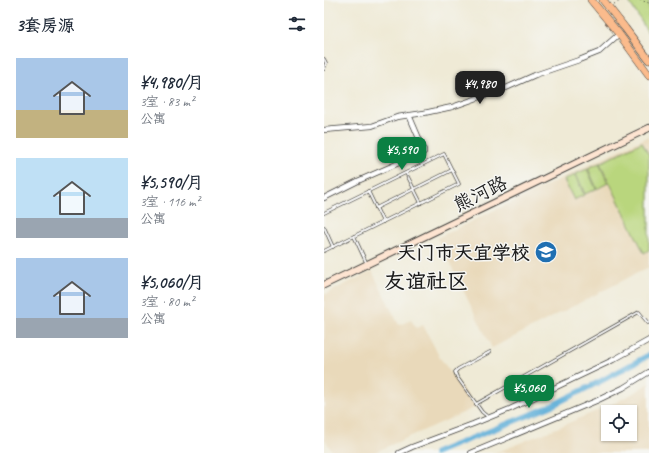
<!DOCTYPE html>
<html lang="zh">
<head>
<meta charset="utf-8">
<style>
	:root { --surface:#fff; --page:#f6f6f7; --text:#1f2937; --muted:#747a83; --accent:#0b8043 }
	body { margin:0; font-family:Caveat,"LXGW WenKai TC",sans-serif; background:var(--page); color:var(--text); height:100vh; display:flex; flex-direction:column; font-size:15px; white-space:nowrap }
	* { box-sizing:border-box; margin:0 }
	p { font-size:13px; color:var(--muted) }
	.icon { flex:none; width:22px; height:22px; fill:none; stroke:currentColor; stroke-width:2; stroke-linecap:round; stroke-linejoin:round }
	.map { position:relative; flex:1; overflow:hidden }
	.details { display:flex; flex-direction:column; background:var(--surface); width:324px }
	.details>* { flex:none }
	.fabs { position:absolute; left:277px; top:405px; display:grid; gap:8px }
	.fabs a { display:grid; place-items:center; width:36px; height:36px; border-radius:0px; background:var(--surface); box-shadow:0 1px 3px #0004; font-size:20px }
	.price { position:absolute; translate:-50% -34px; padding:0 9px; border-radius:8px; background:var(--accent); color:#fff; font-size:13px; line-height:26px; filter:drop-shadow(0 1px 2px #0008) }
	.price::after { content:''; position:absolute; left:50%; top:24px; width:12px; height:9px; margin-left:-6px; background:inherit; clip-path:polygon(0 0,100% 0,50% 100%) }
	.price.selected { background:#222; color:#fff }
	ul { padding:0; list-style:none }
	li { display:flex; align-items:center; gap:12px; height:100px; padding:0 16px }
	li span { display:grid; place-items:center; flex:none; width:112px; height:80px; border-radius:0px; color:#555 }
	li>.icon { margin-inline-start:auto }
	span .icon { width:48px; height:48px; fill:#fffc; stroke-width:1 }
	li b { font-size:17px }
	h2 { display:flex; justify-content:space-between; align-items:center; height:48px; padding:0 16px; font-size:17px }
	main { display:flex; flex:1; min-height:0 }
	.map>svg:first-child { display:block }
	.built { fill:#e9d9ba; fill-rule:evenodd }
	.green { fill:#b9d67d; stroke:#6a794c }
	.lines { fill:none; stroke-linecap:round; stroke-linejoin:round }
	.canal { stroke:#5daed8; stroke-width:5.5 }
	.lane-casing { stroke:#3c3b38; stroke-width:3.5 }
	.street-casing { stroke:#3c3b38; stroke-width:6 }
	.secondary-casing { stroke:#3c3b38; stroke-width:8 }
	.primary-casing { stroke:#3c3b38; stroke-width:8 }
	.path { stroke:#3c3b38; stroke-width:1; stroke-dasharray:1 3; stroke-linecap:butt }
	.lane { stroke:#fff; stroke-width:2 }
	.street { stroke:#fff; stroke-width:4.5 }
	.secondary { stroke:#fde4d1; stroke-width:6 }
	.primary { stroke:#fbbb8c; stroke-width:7 }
	.labels { text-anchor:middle; stroke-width:3; stroke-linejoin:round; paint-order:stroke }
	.street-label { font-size:19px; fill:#1c1c1c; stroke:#f6f6f2 }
	.poi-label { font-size:19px; font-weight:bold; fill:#1c1c1c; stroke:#f6f6f2; text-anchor:end }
	.quarter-label { font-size:21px; font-weight:bold; fill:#1c1c1c; stroke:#f6f6f2 }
</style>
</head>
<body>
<main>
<section class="details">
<h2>3套房源<svg class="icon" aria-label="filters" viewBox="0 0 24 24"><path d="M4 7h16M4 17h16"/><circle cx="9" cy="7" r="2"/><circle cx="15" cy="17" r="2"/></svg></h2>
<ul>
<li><span style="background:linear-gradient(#a9c7e8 65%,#c2b280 0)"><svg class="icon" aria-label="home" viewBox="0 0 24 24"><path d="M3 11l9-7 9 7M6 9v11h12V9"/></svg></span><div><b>¥4,980/月</b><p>3室 · 83 m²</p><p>公寓</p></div></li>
<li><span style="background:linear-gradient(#bfe0f5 75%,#9aa5b1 0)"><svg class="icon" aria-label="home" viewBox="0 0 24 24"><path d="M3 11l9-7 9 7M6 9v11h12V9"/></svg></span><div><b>¥5,590/月</b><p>3室 · 116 m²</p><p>公寓</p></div></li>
<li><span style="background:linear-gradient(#a9c7e8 75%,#9aa5b1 0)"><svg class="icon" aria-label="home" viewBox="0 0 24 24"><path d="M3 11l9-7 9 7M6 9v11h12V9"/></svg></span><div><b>¥5,060/月</b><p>3室 · 80 m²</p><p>公寓</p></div></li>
</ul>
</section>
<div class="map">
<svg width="325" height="453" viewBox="0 0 325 453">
	<rect width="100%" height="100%" fill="#f6f6f2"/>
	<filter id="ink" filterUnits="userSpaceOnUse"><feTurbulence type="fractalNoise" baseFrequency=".025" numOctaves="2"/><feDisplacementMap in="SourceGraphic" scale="8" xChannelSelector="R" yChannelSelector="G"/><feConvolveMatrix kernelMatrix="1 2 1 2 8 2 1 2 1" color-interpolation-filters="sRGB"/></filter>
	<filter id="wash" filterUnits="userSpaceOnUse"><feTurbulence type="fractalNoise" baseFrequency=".012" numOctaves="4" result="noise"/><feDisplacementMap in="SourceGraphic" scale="16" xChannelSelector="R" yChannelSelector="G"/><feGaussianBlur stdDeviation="0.9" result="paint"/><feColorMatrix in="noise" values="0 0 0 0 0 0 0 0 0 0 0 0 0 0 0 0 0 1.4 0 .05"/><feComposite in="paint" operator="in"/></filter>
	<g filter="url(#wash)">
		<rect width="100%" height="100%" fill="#efead6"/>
		<g class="built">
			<path d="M325,136V267L168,348L113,238Z"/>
			<path d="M48,271L75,325L87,320L92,328L99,325L116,358L152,407L49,453H9L0,438V295Z"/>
			<path d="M325,383V453H171L240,425L286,405L308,394ZM284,412H306V434H284Z"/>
		</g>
		<g class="green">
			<path d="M304,0H325V34Z"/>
			<path d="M318,142L325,155V250L320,253L276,163Z"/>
			<path d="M275,163L284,183L273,189L264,168Z"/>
			<path d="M263,169L272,189L261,194L252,174Z"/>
			<path d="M251,175L260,195L250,200L240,180Z"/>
		</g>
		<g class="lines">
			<path class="canal" d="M111,453L225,407L277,381L325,355"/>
		</g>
	</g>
	<g filter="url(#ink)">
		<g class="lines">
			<g class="lane-casing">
				<g id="lane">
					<path d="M0,59L2,63L0,69"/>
					<path d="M82,173L97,203"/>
					<path d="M44,191L59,222"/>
					<path d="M52,208L128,170"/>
					<path d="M0,213L120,154L135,184L0,251"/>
					<path d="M0,227L9,247"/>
					<path d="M30,236L42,262"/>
					<path d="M152,404L315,312L324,323L325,322"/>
					<path d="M164,417L158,412L133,377L131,372L134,369L166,352"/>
				</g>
			</g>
			<g class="street-casing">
				<g id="street">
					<path d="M0,130L48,126L73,117L100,113L128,107L182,88L211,75L255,60L275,52L295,34"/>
					<path d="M0,198L36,180L100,152V150L85,115"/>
					<path d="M75,453L88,447L149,424L186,409L289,360L325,340"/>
					<path d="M147,453L272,401L299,388L325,372"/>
				</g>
			</g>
			<g class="secondary-casing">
				<path id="secondary" d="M0,285L325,128"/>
			</g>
			<g class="primary-casing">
				<g id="primary">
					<path d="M267,0L295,34L325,75"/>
					<path d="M279,0L301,28L325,60"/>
				</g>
			</g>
			<g class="path">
				<path d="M316,0L325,3"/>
				<path d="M290,4L299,0"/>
			</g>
			<use href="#lane" class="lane"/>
			<use href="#street" class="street"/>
			<use href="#secondary" class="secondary"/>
			<use href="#primary" class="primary"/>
		</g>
	</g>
	<defs>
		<g id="school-disc" transform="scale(1.15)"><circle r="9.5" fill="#1f6fb2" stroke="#f6f6f2"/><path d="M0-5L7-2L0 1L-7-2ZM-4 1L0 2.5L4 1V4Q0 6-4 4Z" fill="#fff"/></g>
	</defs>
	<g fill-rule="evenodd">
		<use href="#school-disc" x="222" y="252"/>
	</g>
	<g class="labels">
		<g class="street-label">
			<text transform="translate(156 193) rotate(-26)" y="7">熊河路</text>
		</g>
		<g class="poi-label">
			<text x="206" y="259">天门市天宜学校</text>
		</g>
		<g class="quarter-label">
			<text x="102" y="288">友谊社区</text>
		</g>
	</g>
</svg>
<div class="fabs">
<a><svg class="icon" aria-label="locate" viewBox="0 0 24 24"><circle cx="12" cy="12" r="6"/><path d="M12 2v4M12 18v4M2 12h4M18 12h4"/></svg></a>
</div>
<b class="price selected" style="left:156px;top:105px">¥4,980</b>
<b class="price" style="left:78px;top:171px">¥5,590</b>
<b class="price" style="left:205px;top:409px">¥5,060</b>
</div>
</main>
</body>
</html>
